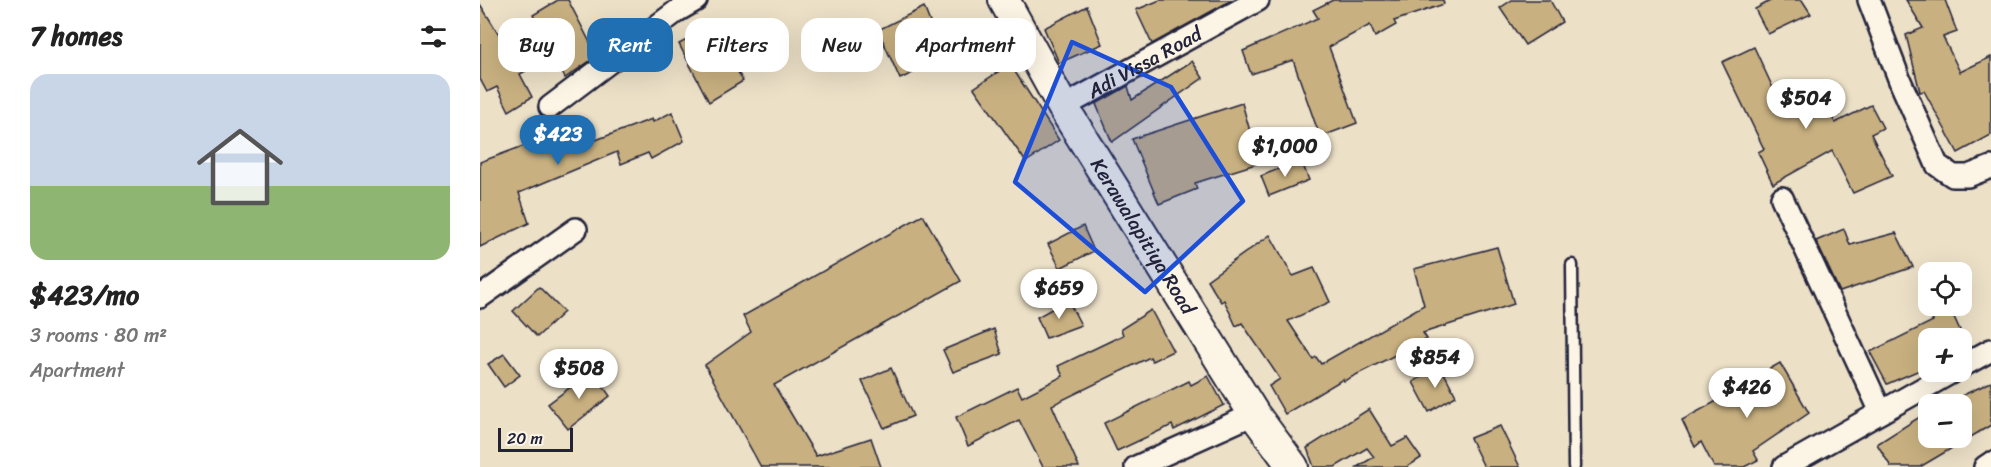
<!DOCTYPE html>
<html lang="en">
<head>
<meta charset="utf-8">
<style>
	:root { --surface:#fff; --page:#f2f2f2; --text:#222; --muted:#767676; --accent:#1f6fb2 }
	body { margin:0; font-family:Sriracha,sans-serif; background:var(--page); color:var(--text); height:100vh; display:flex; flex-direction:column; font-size:22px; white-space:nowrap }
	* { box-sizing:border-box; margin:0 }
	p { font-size:20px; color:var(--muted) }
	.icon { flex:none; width:33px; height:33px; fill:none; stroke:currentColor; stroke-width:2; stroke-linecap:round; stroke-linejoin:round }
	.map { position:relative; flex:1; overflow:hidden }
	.sheet { display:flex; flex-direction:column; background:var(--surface); width:480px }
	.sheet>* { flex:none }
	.banner { position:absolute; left:18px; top:18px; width:570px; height:54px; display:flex; gap:12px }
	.tools { position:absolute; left:1438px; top:262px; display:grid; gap:12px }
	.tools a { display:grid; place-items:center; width:54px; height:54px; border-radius:12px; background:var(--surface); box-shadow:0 6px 24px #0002; font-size:30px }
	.scale { position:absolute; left:18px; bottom:15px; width:75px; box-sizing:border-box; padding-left:6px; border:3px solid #22223b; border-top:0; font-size:16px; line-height:21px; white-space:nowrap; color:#22223b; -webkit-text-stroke:4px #fcf5e5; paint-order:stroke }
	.price { position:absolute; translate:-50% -51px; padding:0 14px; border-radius:21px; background:#fff; color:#222; font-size:20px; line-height:39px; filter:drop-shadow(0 2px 3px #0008) }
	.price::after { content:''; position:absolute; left:50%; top:36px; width:18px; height:14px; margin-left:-9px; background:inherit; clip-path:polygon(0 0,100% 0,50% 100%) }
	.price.on { background:var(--accent); color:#fff }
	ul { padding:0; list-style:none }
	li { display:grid; align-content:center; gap:12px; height:318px; padding:0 30px }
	li span { display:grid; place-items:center; height:186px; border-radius:18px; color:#555 }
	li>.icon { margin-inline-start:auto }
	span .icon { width:108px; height:108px; fill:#fffc; stroke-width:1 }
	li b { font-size:26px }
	h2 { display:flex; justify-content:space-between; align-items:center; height:72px; padding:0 30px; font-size:26px }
	.pill { padding:0 21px; border-radius:18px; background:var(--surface); box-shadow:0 6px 24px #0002; font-size:21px; line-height:54px }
	.pill.on { background:var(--accent); color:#fff }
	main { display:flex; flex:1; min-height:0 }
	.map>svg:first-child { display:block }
	.building { fill:#c8b080; stroke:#22223b; stroke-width:1.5 }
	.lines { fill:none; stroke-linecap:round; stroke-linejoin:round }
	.lane-casing { stroke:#22223b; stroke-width:15 }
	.street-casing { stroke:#22223b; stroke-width:26 }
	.secondary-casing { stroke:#22223b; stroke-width:34 }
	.lane { stroke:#fcf5e5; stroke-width:10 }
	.street { stroke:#fcf5e5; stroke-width:21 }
	.secondary { stroke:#fcf5e5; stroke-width:30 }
	.marked { fill:#1d4ed8; fill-opacity:0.2; stroke:#1d4ed8; stroke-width:4.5; stroke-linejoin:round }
	.labels { text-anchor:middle; stroke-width:5; stroke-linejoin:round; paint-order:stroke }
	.street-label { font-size:20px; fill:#22223b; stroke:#fcf5e5 }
</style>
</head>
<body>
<main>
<section class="sheet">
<h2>7 homes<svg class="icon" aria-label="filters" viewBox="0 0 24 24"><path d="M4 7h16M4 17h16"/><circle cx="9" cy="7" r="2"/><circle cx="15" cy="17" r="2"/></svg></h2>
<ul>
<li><span style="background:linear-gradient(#c9d6e8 60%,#8fb573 0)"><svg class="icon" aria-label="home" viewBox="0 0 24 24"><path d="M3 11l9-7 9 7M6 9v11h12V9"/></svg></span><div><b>$423/mo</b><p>3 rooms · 80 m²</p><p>Apartment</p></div></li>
</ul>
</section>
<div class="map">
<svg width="1511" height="467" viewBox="0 0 1511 467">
	<rect width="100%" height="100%" fill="#ece0c7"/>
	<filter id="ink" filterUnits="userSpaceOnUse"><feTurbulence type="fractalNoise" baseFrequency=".0167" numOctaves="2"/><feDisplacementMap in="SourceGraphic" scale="12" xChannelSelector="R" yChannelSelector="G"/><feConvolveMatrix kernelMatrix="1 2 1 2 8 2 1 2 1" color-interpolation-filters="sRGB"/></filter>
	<g filter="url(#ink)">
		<g class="building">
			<path d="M78,0H88L117,56L85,78L73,56L40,74L52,97L29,111L17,87L7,92L0,79V4L27,47L60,30L53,15Z"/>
			<path d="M680,0H752L672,44L656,10Z"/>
			<path d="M853,0H963L964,4L914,21L916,25L895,37L890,25L849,47L877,123L840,137L813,60L771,74L763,51L838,18L833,10Z"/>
			<path d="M1032,0H1070L1082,22L1045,45L1020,8Z"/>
			<path d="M1292,0H1322L1331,14L1288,34L1275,9Z"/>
			<path d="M1426,0H1465L1477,32L1463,37L1480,72L1511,57V135L1478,153L1444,91L1440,92L1426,35L1443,28Z"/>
			<path d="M607,6L622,44L579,63L564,28Z"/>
			<path d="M444,7L464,58L420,79L398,30Z"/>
			<path d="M232,26L263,81L229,102L199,44Z"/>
			<path d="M1274,47L1306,116L1346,102L1355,123L1391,105L1403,128L1391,134L1412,176L1373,193L1352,151L1293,184L1278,152L1284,149L1242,62Z"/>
			<path d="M712,61L723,78L632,142L616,104L648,86L652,100Z"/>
			<path d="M530,64L579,140L546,162L494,88Z"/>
			<path d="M762,103L779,163L715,183L717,189L679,204L652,139Z"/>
			<path d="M192,112L204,141L171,159L168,153L141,164L137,152L39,193L49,223L0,247V162L46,145L42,137L95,117L105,144L172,119L173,122Z"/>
			<path d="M821,160L829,180L789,196L781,176Z"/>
			<path d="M443,215L481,281L294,385L336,456L391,438L401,467H281L225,365L271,332L263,316Z"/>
			<path d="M603,226L614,251L580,268L568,244Z"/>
			<path d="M1364,229L1370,245L1416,233L1433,267L1360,292L1336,241Z"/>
			<path d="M790,235L813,276L834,268L850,302L808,321L833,359L836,357L841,364L944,305L934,269L1017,247L1034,304L943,333L947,339L864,381L863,379L805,414L789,386L800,379L762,323L756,326L744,300L741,302L727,280Z"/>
			<path d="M59,287L84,312L57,337L33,311Z"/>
			<path d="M588,300L601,325L566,338L557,317Z"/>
			<path d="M1447,306H1469L1484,339H1449V366L1407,384L1390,352L1453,321Z"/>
			<path d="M671,310L693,351L672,361L670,357L572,405L599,467H563L539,420L488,446L476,417L537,387L542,397L583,376L578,366L643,335L641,329Z"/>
			<path d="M514,329L522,354L473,372L463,350Z"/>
			<path d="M24,354L40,375L24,387L8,364Z"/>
			<path d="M1300,363L1329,413L1273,451L1278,460L1264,467H1234L1221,442L1215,447L1202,420L1257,390L1256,388Z"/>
			<path d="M960,365L976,396L949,412L933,382Z"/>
			<path d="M411,368L433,416L404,428L382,381Z"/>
			<path d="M112,371L130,396L88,429L68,404Z"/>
			<path d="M728,376L744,405L694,430L692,425L637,451L624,423L709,381L711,385Z"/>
			<path d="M1511,382V425L1440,467H1411L1397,444L1449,411V438H1482V405H1462Z"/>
			<path d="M889,409L912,446L927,438L941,458L927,467H877L894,457L887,448L855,467H834L827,448Z"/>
			<path d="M1020,426L1040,467H1004L990,438Z"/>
		</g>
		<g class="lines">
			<g class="lane-casing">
				<path id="lane" d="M1092,265L1094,467"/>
			</g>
			<g class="street-casing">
				<g id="street">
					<path d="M1389,0L1420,81L1457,165L1473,176H1488L1511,167"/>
					<path d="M70,107L197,11L216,0"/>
					<path id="s1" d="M583,107L778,0"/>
					<path d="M1302,198L1401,412"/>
					<path d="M0,297L96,229"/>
					<path d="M1482,366L1511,350"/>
					<path d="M656,467L774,414"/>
					<path d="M1304,467L1472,372"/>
					<path d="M1505,467L1511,463"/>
				</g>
			</g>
			<g class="secondary-casing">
				<g id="secondary">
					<path id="s2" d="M524,0L583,107L774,414L813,467"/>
				</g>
			</g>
			<use href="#lane" class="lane"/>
			<use href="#street" class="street"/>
			<use href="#secondary" class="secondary"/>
		</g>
	</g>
	<path class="marked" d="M592,42L691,87L763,201L665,292L535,182Z"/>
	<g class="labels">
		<g class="street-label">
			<text dy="7" stroke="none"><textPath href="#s1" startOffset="93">Adi Vissa Road</textPath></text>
			<text dy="7" stroke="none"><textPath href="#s2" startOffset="274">Kerawalapitiya Road</textPath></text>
		</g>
	</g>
</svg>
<div class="tools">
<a><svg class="icon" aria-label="locate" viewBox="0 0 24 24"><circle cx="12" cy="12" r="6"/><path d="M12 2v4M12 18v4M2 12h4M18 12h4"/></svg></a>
<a>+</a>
<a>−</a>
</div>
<div class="scale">20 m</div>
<b class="price" style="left:1326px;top:130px">$504</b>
<b class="price on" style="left:78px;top:166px">$423</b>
<b class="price" style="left:805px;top:178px">$1,000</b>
<b class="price" style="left:579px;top:320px">$659</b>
<b class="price" style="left:955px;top:389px">$854</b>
<b class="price" style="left:99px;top:400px">$508</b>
<b class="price" style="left:1267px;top:419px">$426</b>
<div class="banner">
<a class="pill">Buy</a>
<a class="pill on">Rent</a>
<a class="pill">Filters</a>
<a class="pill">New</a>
<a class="pill">Apartment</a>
</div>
</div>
</main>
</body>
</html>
